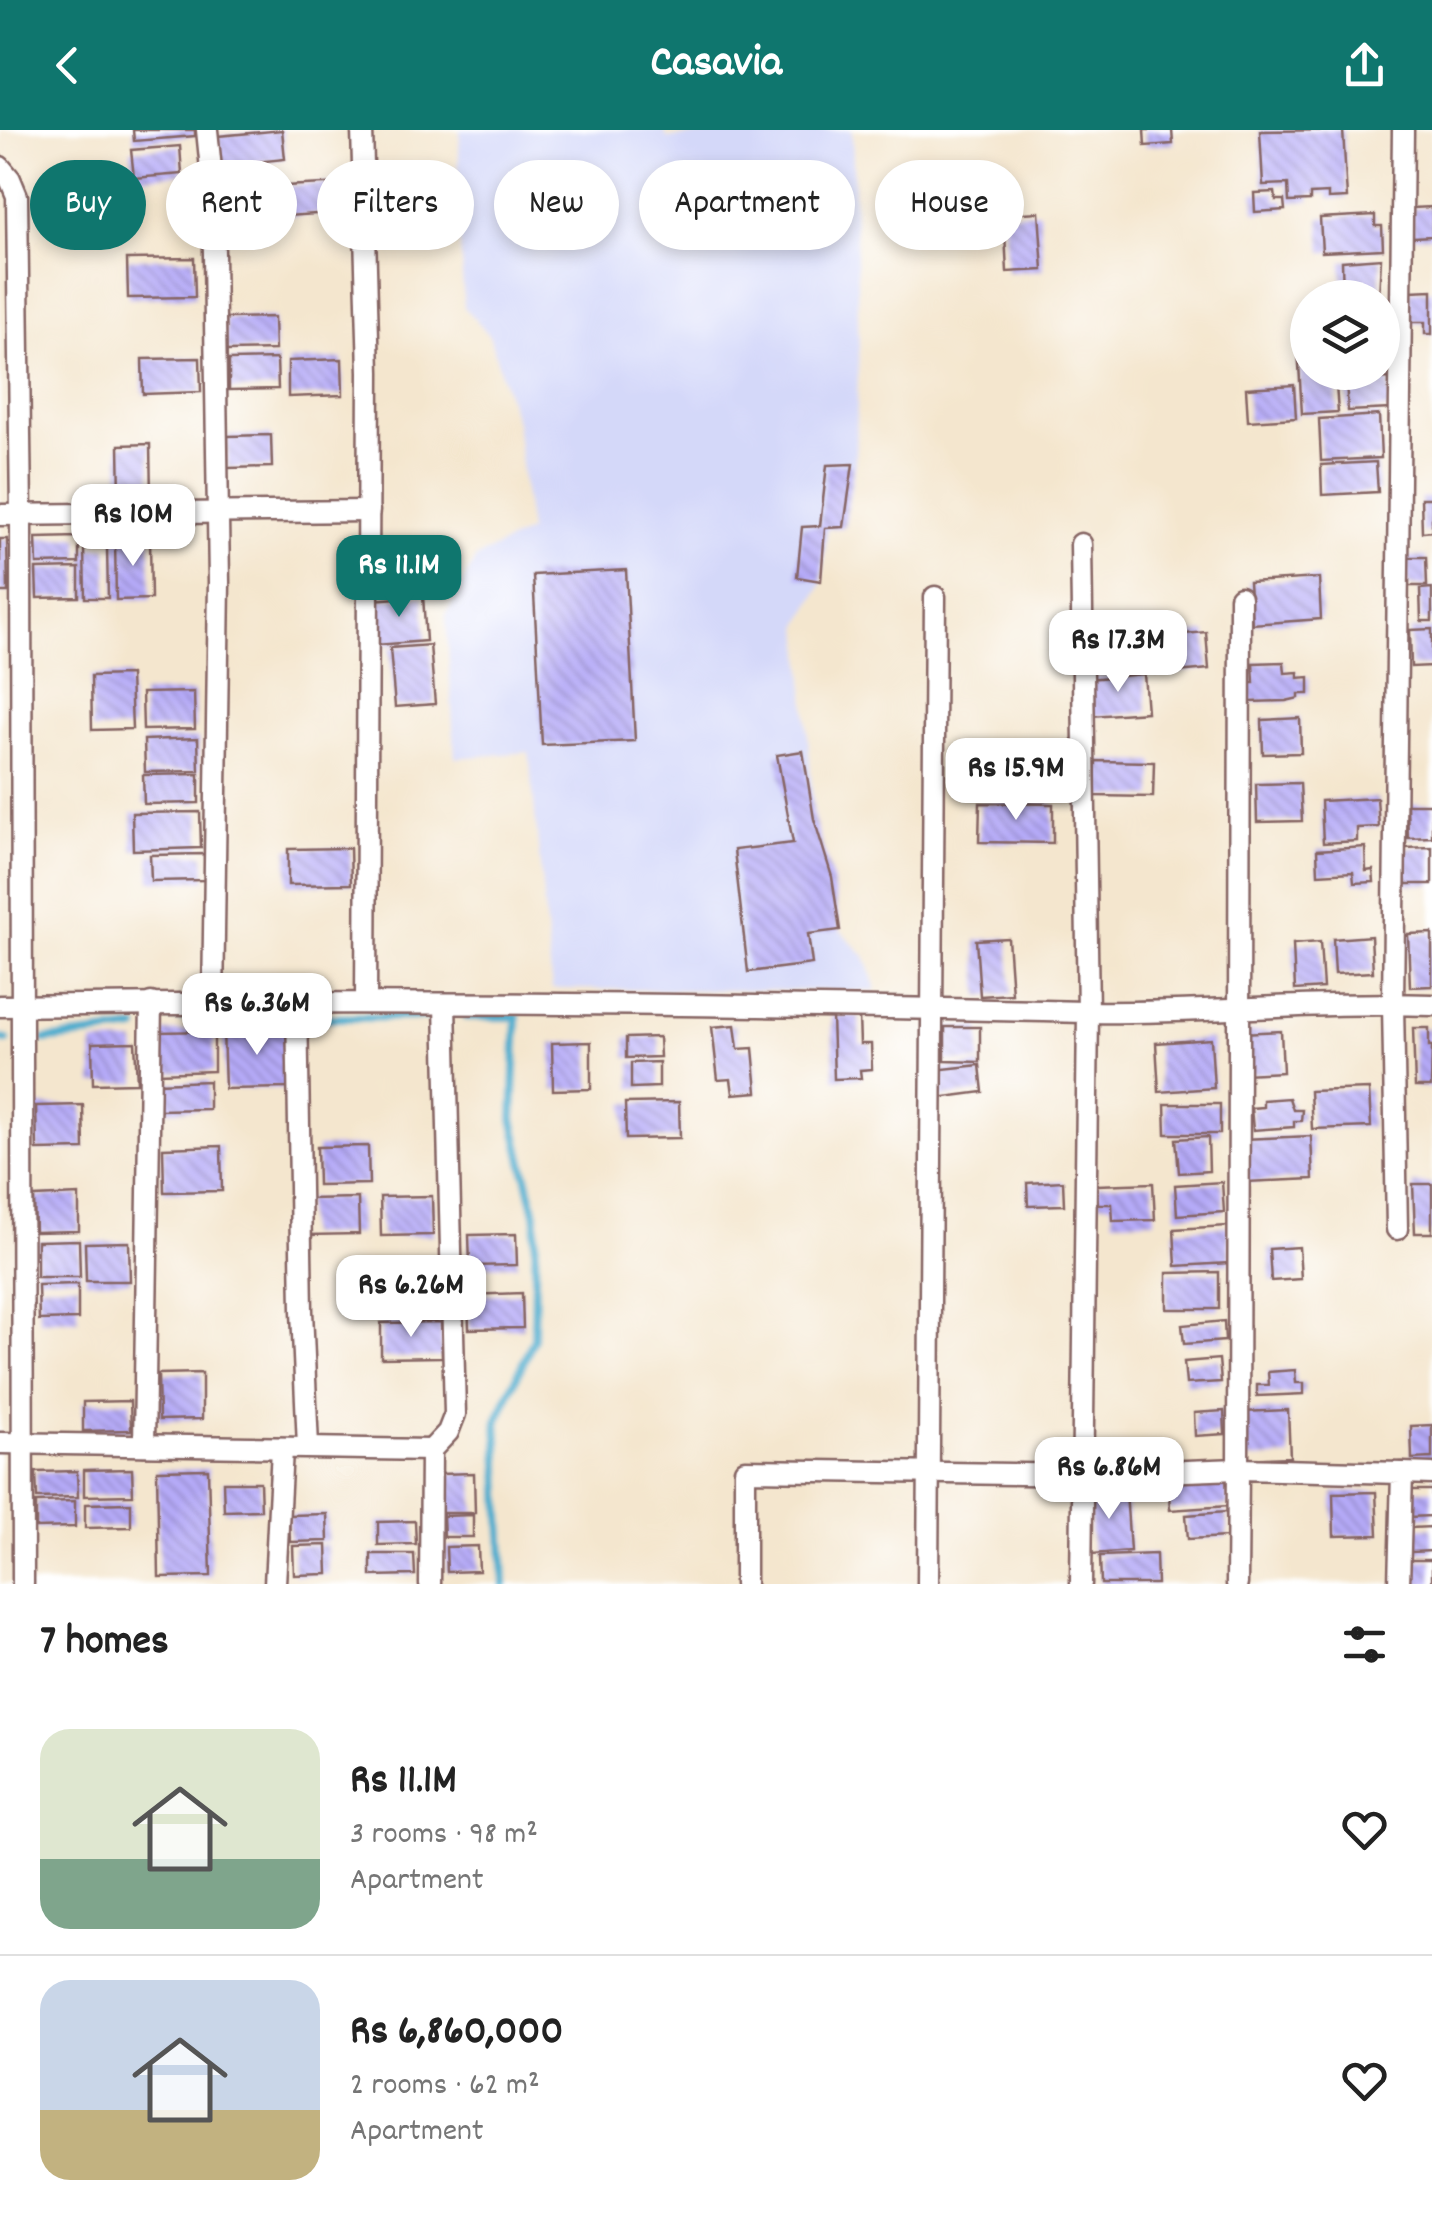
<!DOCTYPE html>
<html lang="en">
<head>
<meta charset="utf-8">
<style>
	:root { --surface:#fff; --page:#f2f2f2; --text:#222; --muted:#767676; --line:#e0e0e0; --accent:#0f766e }
	body { margin:0; font-family:Dekko,sans-serif; background:var(--page); color:var(--text); height:100vh; display:flex; flex-direction:column; font-size:38px; white-space:nowrap }
	* { box-sizing:border-box; margin:0 }
	p { font-size:32px; color:var(--muted) }
	.icon { flex:none; width:55px; height:55px; fill:none; stroke:currentColor; stroke-width:2; stroke-linecap:round; stroke-linejoin:round }
	.map { position:relative; height:1454px; overflow:hidden }
	.details { display:flex; flex-direction:column; background:var(--surface); flex:1 }
	.details>* { flex:none }
	.hud { position:absolute; left:30px; top:30px; width:1372px; height:90px; display:flex; gap:20px }
	.controls { position:absolute; left:1290px; top:150px; display:grid; gap:20px }
	.controls a { display:grid; place-items:center; width:110px; height:110px; border-radius:50%; background:var(--surface); box-shadow:0 5px 15px #0003; font-size:50px }
	.price { position:absolute; translate:-50% -85px; padding:0 22px; border-radius:20px; background:#fff; color:#222; font-size:32px; line-height:65px; filter:drop-shadow(0 2px 5px #0008) }
	.price::after { content:''; position:absolute; left:50%; top:60px; width:30px; height:22px; margin-left:-15px; background:inherit; clip-path:polygon(0 0,100% 0,50% 100%) }
	.price.current { background:var(--accent); color:#fff }
	ul { padding:0; list-style:none }
	li { display:flex; align-items:center; gap:30px; height:250px; padding:0 40px }
	li+li { border-top:2px solid var(--line) }
	li span { display:grid; place-items:center; flex:none; width:280px; height:200px; border-radius:30px; color:#555 }
	li>.icon { margin-inline-start:auto }
	span .icon { width:120px; height:120px; fill:#fffc; stroke-width:1 }
	li b { font-size:42px }
	h2 { display:flex; justify-content:space-between; align-items:center; height:120px; padding:0 40px; font-size:42px }
	.pill { padding:0 35px; border-radius:45px; background:var(--surface); box-shadow:0 5px 15px #0003; font-size:35px; line-height:90px }
	.pill.current { background:var(--accent); color:#fff }
	header { display:flex; justify-content:space-between; align-items:center; height:130px; padding:0 40px; background:var(--accent); color:#fff; font-size:45px; font-weight:700 }
	.map>svg:first-child { display:block }
	.built { fill:#d4d8f9 }
	.lines { fill:none; stroke-linecap:round; stroke-linejoin:round }
	.stream { stroke:#4fadce; stroke-width:8 }
	.building { fill:url(#building-back-hatch) }
	.street-casing { stroke:#866564; stroke-width:25 }
	.street { stroke:#fff; stroke-width:20 }
</style>
</head>
<body>
<header><svg class="icon" aria-label="back" viewBox="0 0 24 24"><path d="M15 5l-7 7 7 7"/></svg>Casavia<svg class="icon" aria-label="share" viewBox="0 0 24 24"><path d="M12 15V3M7 8l5-5 5 5M5 13v7h14v-7"/></svg></header>
<div class="map">
<svg width="1432" height="1454" viewBox="0 0 1432 1454">
	<defs>
		<pattern id="building-back-hatch" width="6" height="6" patternUnits="userSpaceOnUse" patternTransform="scale(2.5)"><rect width="6" height="6" fill="#b5aaf8"/><path d="M-1 5l2 2M0 0l6 6M5-1l2 2" fill="none" stroke="#958ac9"/></pattern>
	</defs>
	<rect width="100%" height="100%" fill="#fff"/>
	<filter id="ink" filterUnits="userSpaceOnUse"><feTurbulence type="fractalNoise" baseFrequency=".01" numOctaves="2"/><feDisplacementMap in="SourceGraphic" scale="20" xChannelSelector="R" yChannelSelector="G"/><feConvolveMatrix kernelMatrix="1 2 1 2 8 2 1 2 1" color-interpolation-filters="sRGB"/></filter>
	<filter id="wash" filterUnits="userSpaceOnUse"><feTurbulence type="fractalNoise" baseFrequency=".0048" numOctaves="4" result="noise"/><feDisplacementMap in="SourceGraphic" scale="40" xChannelSelector="R" yChannelSelector="G"/><feGaussianBlur stdDeviation="2.25" result="paint"/><feColorMatrix in="noise" values="0 0 0 0 0 0 0 0 0 0 0 0 0 0 0 0 0 1.4 0 .05"/><feComposite in="paint" operator="in"/></filter>
	<g filter="url(#wash)">
		<rect width="100%" height="100%" fill="#f4e6ce"/>
		<path class="built" d="M460,0H664L667,8L765,0H852L859,217L855,333L844,397L827,399L822,454L800,495L814,689L832,747L840,800L865,826L877,861L552,859L529,622L455,628L446,485L476,428L529,401L516,292L489,205L464,177L457,67Z"/>
		<g class="lines">
			<g class="stream">
				<path d="M170,887H278"/>
				<path d="M466,887H517L513,989L536,1088L534,1208L497,1291L504,1454"/>
				<path d="M317,888L426,887"/>
				<path d="M0,909L7,910"/>
				<path d="M45,910L136,899"/>
			</g>
		</g>
		<g id="blocks">
			<g class="building">
				<path d="M133,0H195V6L134,11Z"/>
				<path d="M282,0L285,29L255,32L256,42L221,45L218,6Z"/>
				<path d="M1144,0H1172L1173,14L1145,16Z"/>
				<path d="M1343,0L1347,68L1328,69V63L1310,64V71L1289,72L1288,54L1263,55L1260,1Z"/>
				<path d="M180,16L182,44L134,48L131,20Z"/>
				<path d="M344,53L346,82L287,86L285,56Z"/>
				<path d="M1275,62L1276,70H1284L1285,80L1255,82L1254,63Z"/>
				<path d="M1432,77V106L1413,107L1412,78Z"/>
				<path d="M1039,82L1043,140L1007,142L1004,84Z"/>
				<path d="M1375,85V96H1382L1383,119L1322,122L1320,88Z"/>
				<path d="M194,128L195,167L128,168L127,129Z"/>
				<path d="M1381,128L1379,168H1343L1342,131Z"/>
				<path d="M1432,160V204H1425V192H1410V161Z"/>
				<path d="M274,187L275,220L226,221V188Z"/>
				<path d="M1308,217V242H1335L1338,282L1302,284L1298,218Z"/>
				<path d="M200,228L201,262L143,264L142,229Z"/>
				<path d="M277,229L278,259L229,260V230Z"/>
				<path d="M342,229L343,265L288,267V231Z"/>
				<path d="M1389,248L1391,279L1348,281L1346,251Z"/>
				<path d="M1294,255L1296,288L1248,291L1246,258Z"/>
				<path d="M1379,285L1381,328L1321,331L1319,289Z"/>
				<path d="M271,305L272,337L228,338V306Z"/>
				<path d="M150,314L151,367H120L119,315Z"/>
				<path d="M1376,332L1378,362L1322,365L1321,335Z"/>
				<path d="M853,334L844,397L825,398L821,451L797,447L802,397L820,396L827,335Z"/>
				<path d="M1421,368H1432V401L1422,402Z"/>
				<path d="M79,407V433L37,434L36,408Z"/>
				<path d="M0,409H7L8,462H0Z"/>
				<path d="M115,409H150L151,469L116,470Z"/>
				<path d="M107,417L108,468H85L84,418Z"/>
				<path d="M1407,427H1426L1427,456H1408Z"/>
				<path d="M79,438V467L37,468L36,439Z"/>
				<path d="M626,440L635,611L542,615L533,445Z"/>
				<path d="M1319,448L1321,489L1252,494L1249,452Z"/>
				<path d="M1432,458V491H1421L1420,459Z"/>
				<path d="M423,466L426,511L376,515L372,470Z"/>
				<path d="M1432,499V536L1411,537L1410,500Z"/>
				<path d="M1150,500L1152,534L1092,538L1090,504Z"/>
				<path d="M1206,502L1209,539L1155,544L1151,507Z"/>
				<path d="M430,515L435,574L395,577L390,518Z"/>
				<path d="M1284,532L1285,543L1298,542V548L1309,547V564H1299V568L1286,571L1249,572L1248,553H1254L1253,533Z"/>
				<path d="M1144,544L1147,582L1091,586L1088,549Z"/>
				<path d="M130,545L132,599L92,600L91,546Z"/>
				<path d="M194,562L195,599L143,600L142,563Z"/>
				<path d="M1300,588L1301,623L1263,624L1262,590Z"/>
				<path d="M198,608L199,641L145,642L144,610Z"/>
				<path d="M803,621L814,689L832,747L840,800L808,804L812,834L748,842L734,720L793,713L777,625Z"/>
				<path d="M1096,631L1154,632L1153,667L1095,666Z"/>
				<path d="M199,644V673L144,674L143,645Z"/>
				<path d="M1300,653L1302,691L1257,692L1256,654Z"/>
				<path d="M1377,668L1379,697L1357,698V711L1323,713L1321,671Z"/>
				<path d="M980,673L1053,674V713L979,712Z"/>
				<path d="M1407,674H1432V707L1408,708Z"/>
				<path d="M200,682L201,718L133,720L132,683Z"/>
				<path d="M1365,717L1366,741L1373,740L1374,752L1354,753L1353,742L1318,744L1317,720Z"/>
				<path d="M1432,717V754H1406L1404,718Z"/>
				<path d="M350,718L351,754L288,755V719Z"/>
				<path d="M204,724L205,750L151,751L150,725Z"/>
				<path d="M1432,803V856L1410,857L1408,804Z"/>
				<path d="M1371,806L1373,842L1335,844L1333,809Z"/>
				<path d="M1008,808L1012,864L980,866L976,810Z"/>
				<path d="M1320,812L1323,858L1295,860L1293,814Z"/>
				<path d="M832,886H859L860,914H871L872,939L860,940L861,948L834,949Z"/>
				<path d="M735,895L738,919L753,918L757,962L733,964L731,949L718,950L712,897Z"/>
				<path d="M289,897L290,958L225,959L223,898Z"/>
				<path d="M945,897H980V932L945,931Z"/>
				<path d="M1413,898H1429V916H1432L1431,957H1415Z"/>
				<path d="M214,901V941L158,943L157,902Z"/>
				<path d="M1281,901L1283,942L1244,944L1242,903Z"/>
				<path d="M659,907L660,927L626,928V908Z"/>
				<path d="M1211,909L1214,958L1159,962L1156,913Z"/>
				<path d="M135,912L137,953L93,954L92,913Z"/>
				<path d="M591,912V959L553,960L552,913Z"/>
				<path d="M659,932V957L631,958V933Z"/>
				<path d="M980,935L983,962L937,968L934,940Z"/>
				<path d="M209,951V979L158,980L157,953Z"/>
				<path d="M1369,959L1371,997L1312,999L1310,961Z"/>
				<path d="M1289,968L1293,980H1302L1301,991H1294V997L1253,1000L1251,978L1263,977V970Z"/>
				<path d="M679,972L680,1008L626,1009L625,973Z"/>
				<path d="M1165,974H1220V1004H1166Z"/>
				<path d="M83,975L84,1019L37,1020L36,976Z"/>
				<path d="M1311,1006L1313,1049L1246,1052L1243,1009Z"/>
				<path d="M1208,1007L1209,1041L1179,1043L1176,1009Z"/>
				<path d="M221,1016L222,1061L164,1062L163,1018Z"/>
				<path d="M368,1016L369,1054L318,1055L317,1017Z"/>
				<path d="M1063,1051L1064,1075L1028,1076L1027,1053Z"/>
				<path d="M1222,1052L1224,1082L1177,1085L1175,1055Z"/>
				<path d="M1153,1053L1155,1090L1113,1091L1112,1074H1098L1097,1055Z"/>
				<path d="M1413,1054H1432V1103H1415Z"/>
				<path d="M79,1065V1101L35,1102L34,1067Z"/>
				<path d="M432,1066L433,1105L381,1106L380,1067Z"/>
				<path d="M358,1068L359,1104L307,1105L306,1069Z"/>
				<path d="M1228,1096L1230,1133L1176,1136L1174,1099Z"/>
				<path d="M516,1104L517,1135L470,1136L469,1105Z"/>
				<path d="M79,1110L80,1147H37V1111Z"/>
				<path d="M129,1112L130,1151H86L85,1113Z"/>
				<path d="M1299,1117L1301,1149L1271,1151L1269,1119Z"/>
				<path d="M1219,1142V1179H1167V1143Z"/>
				<path d="M78,1154V1189L39,1190L38,1155Z"/>
				<path d="M522,1163L523,1198L469,1199L468,1165Z"/>
				<path d="M1224,1191L1225,1211L1184,1214L1182,1195Z"/>
				<path d="M441,1192L442,1227L381,1228V1193Z"/>
				<path d="M1219,1229L1221,1252L1186,1254L1184,1232Z"/>
				<path d="M1295,1240L1296,1253H1304V1264L1257,1266V1255H1269L1268,1242Z"/>
				<path d="M202,1243V1289L159,1290L158,1244Z"/>
				<path d="M130,1271L131,1300L83,1301V1272Z"/>
				<path d="M1288,1280L1290,1327L1244,1329L1242,1282Z"/>
				<path d="M1224,1281L1225,1304L1195,1306L1194,1283Z"/>
				<path d="M1432,1295V1328L1412,1329L1411,1296Z"/>
				<path d="M132,1339L133,1365L84,1366V1340Z"/>
				<path d="M208,1339L211,1446L159,1447L157,1340Z"/>
				<path d="M77,1341L78,1367L37,1368L36,1342Z"/>
				<path d="M474,1343L475,1383H440L439,1344Z"/>
				<path d="M1226,1344L1228,1376L1170,1380L1168,1348Z"/>
				<path d="M223,1352H260L261,1380L224,1381Z"/>
				<path d="M1407,1360H1432V1386L1408,1387Z"/>
				<path d="M1126,1361L1130,1421L1092,1424L1088,1363Z"/>
				<path d="M1376,1362L1378,1405L1334,1406L1333,1363Z"/>
				<path d="M75,1371V1397L36,1398V1372Z"/>
				<path d="M131,1373V1397L85,1398V1374Z"/>
				<path d="M1226,1382L1227,1407L1188,1409L1186,1385Z"/>
				<path d="M327,1384L328,1411L290,1412L289,1385Z"/>
				<path d="M473,1385V1407H444L443,1386Z"/>
				<path d="M415,1391L416,1414L378,1415V1392Z"/>
				<path d="M1432,1397V1421L1411,1422L1410,1398Z"/>
				<path d="M327,1415L328,1444L294,1445L293,1416Z"/>
				<path d="M478,1416L479,1441L447,1442L446,1417Z"/>
				<path d="M371,1424H414L415,1445L371,1446Z"/>
				<path d="M1156,1424L1157,1454H1101L1100,1426Z"/>
				<path d="M1405,1430H1432V1454H1406Z"/>
			</g>
		</g>
	</g>
	<g filter="url(#ink)">
		<use href="#blocks" fill-opacity="0" stroke="#866564" stroke-width="2.5"/>
		<g class="lines">
			<g class="street-casing">
				<g id="street">
					<path d="M207,0L213,59L219,452L213,873"/>
					<path d="M362,0L369,242L366,873"/>
					<path d="M0,37L10,49L17,66L21,385L23,1454"/>
					<path d="M0,385L369,381"/>
					<path d="M297,873L302,1181L308,1317"/>
					<path d="M0,876C361,870 722,874 1084,882C1200,884 1316,871 1432,875"/>
					<path d="M1397,1099L1393,874L1403,0"/>
					<path d="M0,1313L431,1320"/>
					<path d="M144,1315L151,873"/>
					<path d="M1402,1343L1432,1344"/>
					<path d="M275,1454L282,1319"/>
					<path d="M430,1454L431,1320L448,1302L455,1284L445,874"/>
					<path d="M745,1454V1340L1083,1345L1238,1339L1240,467"/>
					<path d="M928,1454L935,467"/>
					<path d="M1081,1454L1088,882L1081,414"/>
					<path d="M1237,1454L1238,1339L1402,1343L1399,1454"/>
				</g>
			</g>
			<use href="#street" class="street"/>
		</g>
	</g>
</svg>
<div class="controls">
<a><svg class="icon" aria-label="layers" viewBox="0 0 24 24"><path d="M12 4l9 5-9 5-9-5zM3 14l9 5 9-5"/></svg></a>
</div>
<b class="price" style="left:133px;top:439px">Rs 10M</b>
<b class="price current" style="left:399px;top:490px">Rs 11.1M</b>
<b class="price" style="left:1118px;top:565px">Rs 17.3M</b>
<b class="price" style="left:1016px;top:693px">Rs 15.9M</b>
<b class="price" style="left:257px;top:928px">Rs 6.36M</b>
<b class="price" style="left:411px;top:1210px">Rs 6.26M</b>
<b class="price" style="left:1109px;top:1392px">Rs 6.86M</b>
<div class="hud">
<a class="pill current">Buy</a>
<a class="pill">Rent</a>
<a class="pill">Filters</a>
<a class="pill">New</a>
<a class="pill">Apartment</a>
<a class="pill">House</a>
</div>
</div>
<section class="details">
<h2>7 homes<svg class="icon" aria-label="filters" viewBox="0 0 24 24"><path d="M4 7h16M4 17h16"/><circle cx="9" cy="7" r="2"/><circle cx="15" cy="17" r="2"/></svg></h2>
<ul>
<li><span style="background:linear-gradient(#dfe7d0 65%,#7fa58c 0)"><svg class="icon" aria-label="home" viewBox="0 0 24 24"><path d="M3 11l9-7 9 7M6 9v11h12V9"/></svg></span><div><b>Rs 11.1M</b><p>3 rooms · 98 m²</p><p>Apartment</p></div><svg class="icon" aria-label="heart" viewBox="0 0 24 24"><path d="M12 20l-8-8c-3-5 5-10 8-4 3-6 11-1 8 4z"/></svg></li>
<li><span style="background:linear-gradient(#c9d6e8 65%,#c2b280 0)"><svg class="icon" aria-label="home" viewBox="0 0 24 24"><path d="M3 11l9-7 9 7M6 9v11h12V9"/></svg></span><div><b>Rs 6,860,000</b><p>2 rooms · 62 m²</p><p>Apartment</p></div><svg class="icon" aria-label="heart" viewBox="0 0 24 24"><path d="M12 20l-8-8c-3-5 5-10 8-4 3-6 11-1 8 4z"/></svg></li>
</ul>
</section>
</body>
</html>
